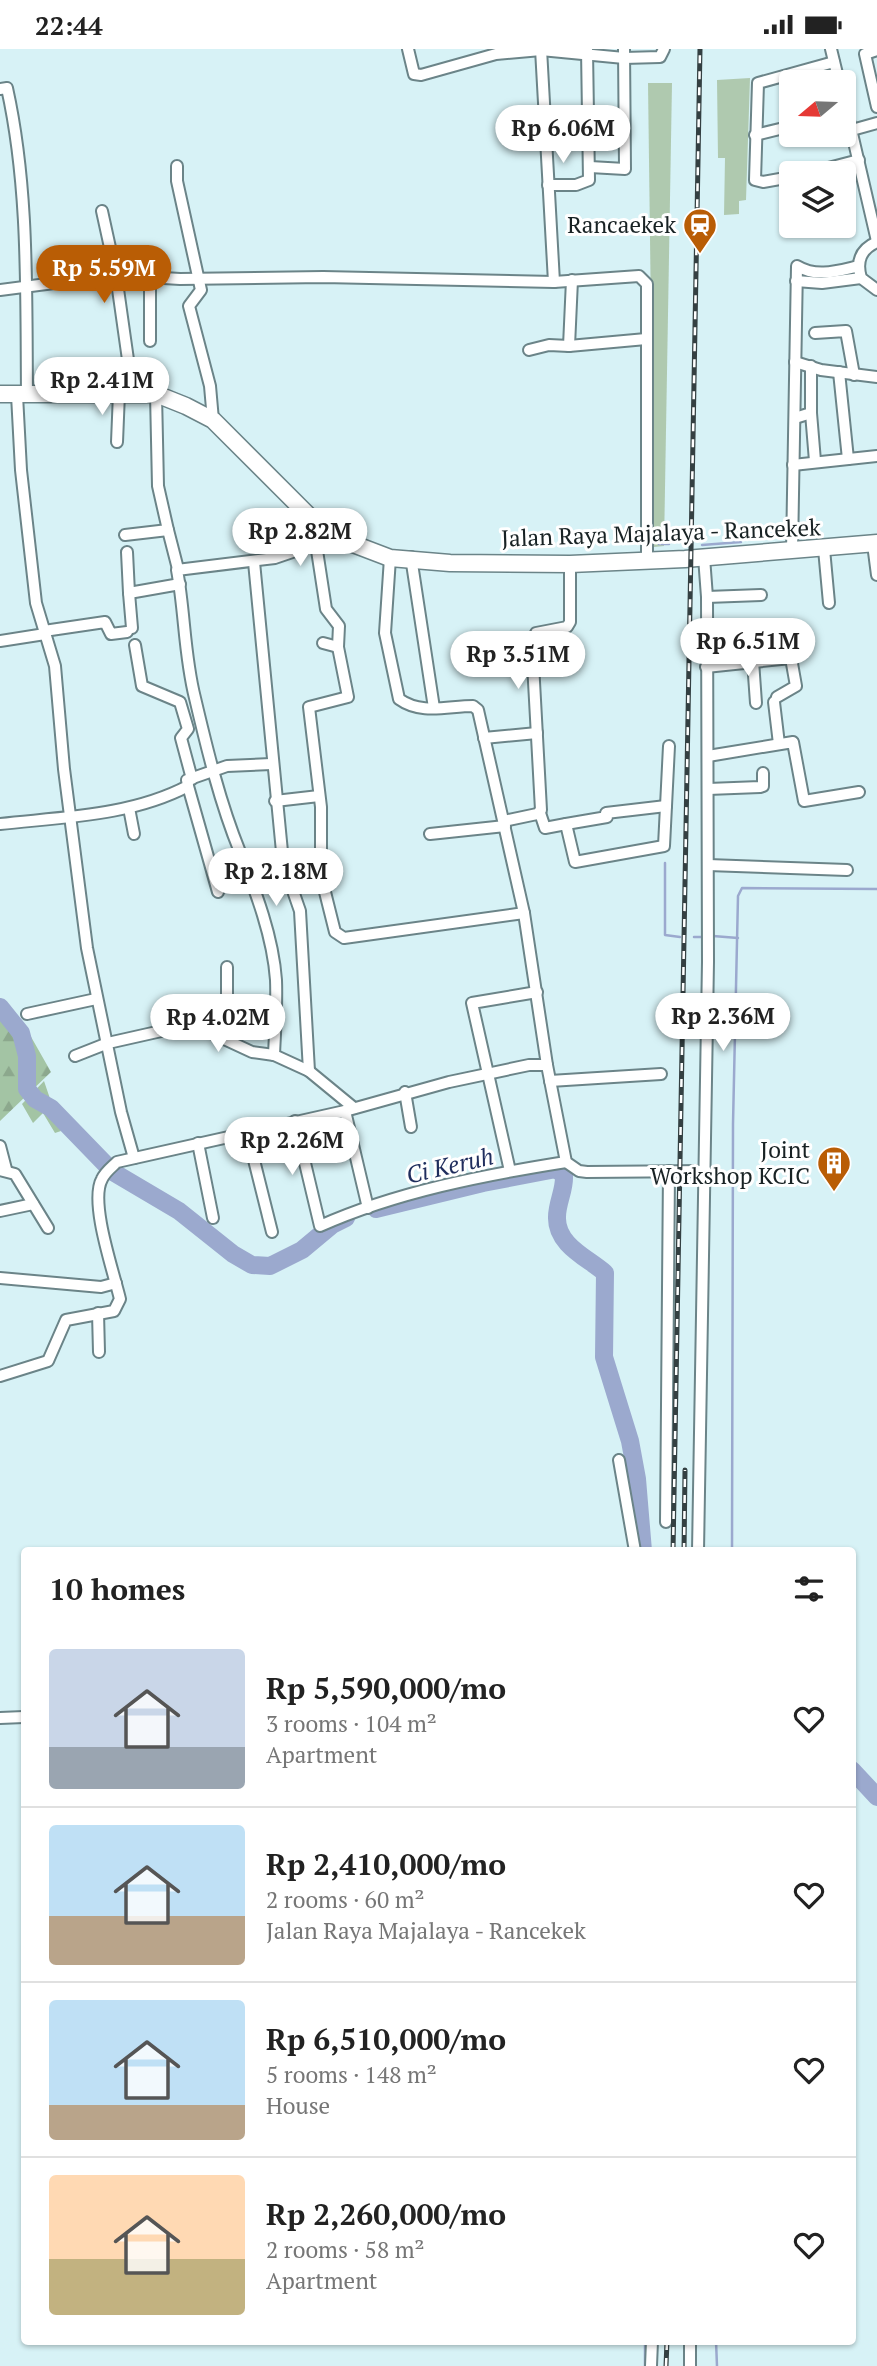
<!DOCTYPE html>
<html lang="en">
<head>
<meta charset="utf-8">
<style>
	:root { --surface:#fff; --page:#f6f6f6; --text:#222; --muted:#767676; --line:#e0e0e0; --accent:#b95d05 }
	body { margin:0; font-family:"PT Serif",serif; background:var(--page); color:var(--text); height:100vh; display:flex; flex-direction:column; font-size:26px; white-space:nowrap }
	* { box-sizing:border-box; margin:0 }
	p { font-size:23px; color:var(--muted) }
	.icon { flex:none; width:38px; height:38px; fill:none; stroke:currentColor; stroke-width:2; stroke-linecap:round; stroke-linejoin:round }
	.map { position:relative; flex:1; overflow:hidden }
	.sheet { position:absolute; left:21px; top:1498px; width:835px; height:798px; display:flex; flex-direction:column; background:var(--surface); border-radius:7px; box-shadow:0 2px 5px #0004 }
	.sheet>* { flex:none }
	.needle { width:46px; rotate:251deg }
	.tools { position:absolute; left:779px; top:21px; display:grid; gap:14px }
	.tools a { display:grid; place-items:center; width:77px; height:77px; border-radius:7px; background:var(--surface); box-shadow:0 2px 5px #0004; font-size:35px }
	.price { position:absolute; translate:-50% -60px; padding:0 16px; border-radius:24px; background:#fff; color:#222; font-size:23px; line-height:46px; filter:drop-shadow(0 2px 4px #0008) }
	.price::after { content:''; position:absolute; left:50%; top:42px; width:21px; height:16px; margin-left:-10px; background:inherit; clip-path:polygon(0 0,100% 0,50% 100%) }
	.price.on { background:var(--accent); color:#fff }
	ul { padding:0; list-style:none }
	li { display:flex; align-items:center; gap:21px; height:175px; padding:0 28px }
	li+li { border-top:2px solid var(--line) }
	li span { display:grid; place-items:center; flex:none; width:196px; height:140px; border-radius:7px; color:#555 }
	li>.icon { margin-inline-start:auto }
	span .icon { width:84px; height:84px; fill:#fffc; stroke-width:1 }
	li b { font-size:30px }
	h2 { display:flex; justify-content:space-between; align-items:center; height:84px; padding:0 28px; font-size:30px }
	.status { display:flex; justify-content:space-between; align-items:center; height:49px; padding:0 35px; background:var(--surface); direction:ltr }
	.status svg { height:19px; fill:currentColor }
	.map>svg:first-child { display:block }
	.green { fill:#afc9af }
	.forest { fill:url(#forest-firs) }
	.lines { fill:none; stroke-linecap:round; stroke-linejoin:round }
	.stream { stroke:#9ba9ce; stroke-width:2.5 }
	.river { stroke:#9ba9ce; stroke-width:18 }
	.street-casing { stroke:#6b8488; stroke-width:14 }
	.secondary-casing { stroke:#6b8488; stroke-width:19 }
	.street { stroke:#fff; stroke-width:10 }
	.secondary { stroke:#fff; stroke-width:16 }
	.rail-casing { stroke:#344042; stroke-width:5 }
	.rail { stroke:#fff; stroke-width:2.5; stroke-dasharray:8; stroke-linecap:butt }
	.labels { text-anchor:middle; stroke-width:6; stroke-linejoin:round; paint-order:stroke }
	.poi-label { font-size:23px; fill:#182224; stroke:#fff; text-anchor:end }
	.street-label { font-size:23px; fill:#182224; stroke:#fff }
	.water-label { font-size:24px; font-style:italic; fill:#1f2d5d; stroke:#fff }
</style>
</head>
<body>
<div class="status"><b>22:44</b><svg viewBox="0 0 49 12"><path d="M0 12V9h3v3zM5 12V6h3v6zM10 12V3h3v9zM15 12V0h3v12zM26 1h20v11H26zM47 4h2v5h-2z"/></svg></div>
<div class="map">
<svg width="877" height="2317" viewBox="0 0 877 2317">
	<defs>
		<pattern id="forest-firs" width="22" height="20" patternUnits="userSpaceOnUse" patternTransform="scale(1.75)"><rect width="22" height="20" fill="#a3c4a4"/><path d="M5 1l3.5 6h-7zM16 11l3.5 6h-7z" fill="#8ca88d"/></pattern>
	</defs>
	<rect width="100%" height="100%" fill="#d7f2f6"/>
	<g class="green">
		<path d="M750,29L746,151L739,152V165L724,166L725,109H718L717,31Z"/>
		<path d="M648,34H672L664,497L654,498Z"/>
	</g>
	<g class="forest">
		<path d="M0,957L9,969L30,986L51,1023L0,1072Z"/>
		<path d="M44,1032L61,1082L55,1084L43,1064L33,1074L22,1055Z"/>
	</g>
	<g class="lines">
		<g class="stream">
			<path d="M659,495H669"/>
			<path d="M702,496L741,493"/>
			<path d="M665,814V886L680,888"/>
			<path d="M713,887L738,889"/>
			<path d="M694,888H701"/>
			<path d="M732,1502L733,1075L738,847L742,839L877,840"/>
			<path d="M645,2292V2317"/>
			<path d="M716,2292L717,2317"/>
		</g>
		<g class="river">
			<path d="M0,958L21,984L27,1007V1040L35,1050L51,1059L113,1123L179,1162L233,1205L252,1216L270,1217L302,1201L332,1176L346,1169"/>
			<path d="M376,1160L483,1134L556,1120L564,1126C565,1141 557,1153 557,1168C556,1196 588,1209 605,1224L604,1308L630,1392L637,1430L643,1502"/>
			<path d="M852,1721L877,1748"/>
		</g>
		<g class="street-casing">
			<g id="street">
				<path d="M408,0L414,25L421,26L496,5L541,1L624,9L660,8L664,0"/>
				<path d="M541,0L554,233"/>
				<path d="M831,0L839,33"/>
				<path d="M877,1L865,5L877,58"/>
				<path d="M0,40L7,39C29,138 26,243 27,345"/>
				<path d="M844,50L877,192"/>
				<path d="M852,81L877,74"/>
				<path d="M755,86L788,78"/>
				<path d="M177,117V132L201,241L189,257L210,337L213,371"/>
				<path d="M590,118L625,120L624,0"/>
				<path d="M809,124L859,111"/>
				<path d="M791,128L763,133L755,131L758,34L834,13"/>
				<path d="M548,136H576L589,131L587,1"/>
				<path d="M102,162L116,226L133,346"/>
				<path d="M824,177L825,180"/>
				<path d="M877,193C861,200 856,212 861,229L877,241"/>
				<path d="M150,227V292"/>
				<path d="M796,232L822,234L861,229"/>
				<path d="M0,241L116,226L180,230L323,228L554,233L639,227L647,235V512"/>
				<path d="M815,284L846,282L854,326"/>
				<path d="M569,297L646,290"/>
				<path d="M529,301L549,296L569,297L572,231"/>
				<path d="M795,313L821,321L877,328"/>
				<path d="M839,323L848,410"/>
				<path d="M17,346L21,421L36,554L55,617L64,720L87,899L121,1063L134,1109"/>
				<path d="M811,364L815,412"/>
				<path d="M795,369L811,364V317"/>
				<path d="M117,393L119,344"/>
				<path d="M793,416L877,407"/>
				<path d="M168,481L178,520"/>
				<path d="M125,486L168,481L158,437L156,345"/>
				<path d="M316,495L326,560L339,577L338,598L348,648L309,658L321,758V827L335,883L344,889L524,864"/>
				<path d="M873,495L877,526"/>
				<path d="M824,500L829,554"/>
				<path d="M792,502L797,217C817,229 837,222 859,217"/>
				<path d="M127,503L129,544L180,535"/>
				<path d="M411,508L434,659"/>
				<path d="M390,509L385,584L399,650C421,666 448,657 473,657L478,661L524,864L547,1016L566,1113L579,1122L587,1123L706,1122"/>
				<path d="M254,513L283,813L300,862L309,1022"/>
				<path d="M129,544L132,579"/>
				<path d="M707,548L761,546"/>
				<path d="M44,582L105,573L111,585L127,583"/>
				<path d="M0,592L45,585"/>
				<path d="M323,594L338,598"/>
				<path d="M135,596L142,637L180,653L188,680L181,689L192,730"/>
				<path d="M753,612L756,654"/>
				<path d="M706,618L791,609L796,637L777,648"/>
				<path d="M774,653L779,695"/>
				<path d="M484,689L537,684"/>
				<path d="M708,707L793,693L804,752L859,743"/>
				<path d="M188,737L218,843"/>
				<path d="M708,740L760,738L763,737V724"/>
				<path d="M275,752L319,747"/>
				<path d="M129,759L134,785"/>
				<path d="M540,764L545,779L566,775L575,813L664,797L669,697"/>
				<path d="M504,772L537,765L541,761L532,596L536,584L567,578L570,573V515"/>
				<path d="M0,775C63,768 131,767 188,737L187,731L227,717L271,715"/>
				<path d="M566,775L607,768L606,764L666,757"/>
				<path d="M430,785L505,777"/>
				<path d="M708,816L847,821"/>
				<path d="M27,965L96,950"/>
				<path d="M217,986L227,949V918"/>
				<path d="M274,1006C275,982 277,956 276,931C273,888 256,843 240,803C220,754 207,700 195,649C184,606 185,564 177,521L275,509L316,495L327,485"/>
				<path d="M75,1007L108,994L188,976L196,977L252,1003L274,1006L309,1022L354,1059"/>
				<path d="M550,1032L661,1025"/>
				<path d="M405,1043L411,1078"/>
				<path d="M345,1062L368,1159"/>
				<path d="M295,1072L320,1177C396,1143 484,1126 566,1113"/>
				<path d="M247,1083L272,1183"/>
				<path d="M198,1094L213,1169"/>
				<path d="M0,1097L6,1120"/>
				<path d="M0,1121L15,1125L48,1179"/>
				<path d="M510,1122L472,954L537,943"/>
				<path d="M0,1162L33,1155"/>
				<path d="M0,1229L101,1238L116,1234"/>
				<path d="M98,1264L99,1303"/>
				<path d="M0,1327L48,1312L66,1271L114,1262L120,1250C114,1224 89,1153 102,1130C105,1123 112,1118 117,1113L345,1062L449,1033L529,1016H547"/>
				<path d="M619,1411L635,1502"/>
				<path d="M666,1473L669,1122"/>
				<path d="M698,1502L708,913L707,548L704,508"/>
				<path d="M0,1669L24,1668"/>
				<path d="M651,2317L652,2292"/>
				<path d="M690,2317V2292"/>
			</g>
		</g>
		<g class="secondary-casing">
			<path id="secondary" d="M0,345H156L186,357L213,371L327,485L390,509L450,514L570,515L685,510L877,494"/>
		</g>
		<use href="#street" class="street"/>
		<use href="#secondary" class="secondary"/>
		<g class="rail-casing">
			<g id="rail">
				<path d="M673,1502L700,0"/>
				<path d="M684,1502L685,1421"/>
				<path d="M666,2317L667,2292"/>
			</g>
		</g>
		<use href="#rail" class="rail"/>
	</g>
	<defs>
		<g id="station-pin" transform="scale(1.75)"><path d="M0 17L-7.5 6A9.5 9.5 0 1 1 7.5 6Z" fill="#b95d05" stroke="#fff"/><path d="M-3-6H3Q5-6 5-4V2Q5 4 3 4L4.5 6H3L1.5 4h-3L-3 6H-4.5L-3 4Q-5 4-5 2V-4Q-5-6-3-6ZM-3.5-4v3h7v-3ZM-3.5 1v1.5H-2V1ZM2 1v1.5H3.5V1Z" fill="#fff"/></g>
		<g id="building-pin" transform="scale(1.75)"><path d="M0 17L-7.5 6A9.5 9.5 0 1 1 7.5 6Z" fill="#b95d05" stroke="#fff"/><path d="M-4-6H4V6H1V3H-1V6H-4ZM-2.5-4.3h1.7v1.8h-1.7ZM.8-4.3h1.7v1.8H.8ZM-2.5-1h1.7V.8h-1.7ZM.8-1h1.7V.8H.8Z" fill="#fff"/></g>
	</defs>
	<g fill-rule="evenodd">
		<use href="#station-pin" x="700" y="176"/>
		<use href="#building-pin" x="834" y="1114"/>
	</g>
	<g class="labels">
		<g class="poi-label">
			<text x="676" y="184">Rancaekek</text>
			<text x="810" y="1109">Joint<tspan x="810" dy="26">Workshop KCIC</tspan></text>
		</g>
		<g class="street-label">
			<text transform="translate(661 484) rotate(-2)" y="8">Jalan Raya Majalaya - Rancekek</text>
		</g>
		<g class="water-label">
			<text transform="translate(450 1117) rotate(-13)" y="8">Ci Keruh</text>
		</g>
	</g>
</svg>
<div class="tools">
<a><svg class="needle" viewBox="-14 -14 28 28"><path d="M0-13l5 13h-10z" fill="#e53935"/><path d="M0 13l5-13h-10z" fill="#767676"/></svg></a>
<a><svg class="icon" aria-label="layers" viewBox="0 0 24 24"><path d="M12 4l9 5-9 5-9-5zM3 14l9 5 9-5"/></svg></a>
</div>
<b class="price" style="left:563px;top:116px">Rp 6.06M</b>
<b class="price on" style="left:104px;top:256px">Rp 5.59M</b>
<b class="price" style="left:102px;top:368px">Rp 2.41M</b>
<b class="price" style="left:300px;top:519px">Rp 2.82M</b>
<b class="price" style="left:748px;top:629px">Rp 6.51M</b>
<b class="price" style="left:518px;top:642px">Rp 3.51M</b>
<b class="price" style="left:276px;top:859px">Rp 2.18M</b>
<b class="price" style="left:723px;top:1004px">Rp 2.36M</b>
<b class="price" style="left:218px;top:1005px">Rp 4.02M</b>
<b class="price" style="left:292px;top:1128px">Rp 2.26M</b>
<section class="sheet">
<h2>10 homes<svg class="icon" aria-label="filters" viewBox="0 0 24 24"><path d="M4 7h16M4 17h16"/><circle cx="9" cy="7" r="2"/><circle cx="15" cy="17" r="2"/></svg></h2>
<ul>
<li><span style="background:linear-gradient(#c9d6e8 70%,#9aa5b1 0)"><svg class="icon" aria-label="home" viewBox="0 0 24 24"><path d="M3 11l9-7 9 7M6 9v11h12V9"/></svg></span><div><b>Rp 5,590,000/mo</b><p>3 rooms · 104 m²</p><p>Apartment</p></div><svg class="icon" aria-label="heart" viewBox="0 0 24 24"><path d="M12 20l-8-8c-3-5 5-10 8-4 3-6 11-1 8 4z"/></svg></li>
<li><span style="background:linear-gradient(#bfe0f5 65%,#b9a48a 0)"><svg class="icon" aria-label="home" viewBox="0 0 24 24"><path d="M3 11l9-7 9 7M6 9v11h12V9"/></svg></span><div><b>Rp 2,410,000/mo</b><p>2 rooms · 60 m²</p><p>Jalan Raya Majalaya - Rancekek</p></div><svg class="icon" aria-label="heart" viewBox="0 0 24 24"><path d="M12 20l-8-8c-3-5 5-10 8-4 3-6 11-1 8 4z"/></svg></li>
<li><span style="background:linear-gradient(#bfe0f5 75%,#b9a48a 0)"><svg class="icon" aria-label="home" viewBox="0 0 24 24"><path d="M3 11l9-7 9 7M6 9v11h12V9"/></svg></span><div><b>Rp 6,510,000/mo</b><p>5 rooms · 148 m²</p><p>House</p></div><svg class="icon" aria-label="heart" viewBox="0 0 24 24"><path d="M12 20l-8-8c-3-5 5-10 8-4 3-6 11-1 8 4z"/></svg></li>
<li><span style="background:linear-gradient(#ffd9b3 60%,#c2b280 0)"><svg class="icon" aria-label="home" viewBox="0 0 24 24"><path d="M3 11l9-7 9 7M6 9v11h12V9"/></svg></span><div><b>Rp 2,260,000/mo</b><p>2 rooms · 58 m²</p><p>Apartment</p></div><svg class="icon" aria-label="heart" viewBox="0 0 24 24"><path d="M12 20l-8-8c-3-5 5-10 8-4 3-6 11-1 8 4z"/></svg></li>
</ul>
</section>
</div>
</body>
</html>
